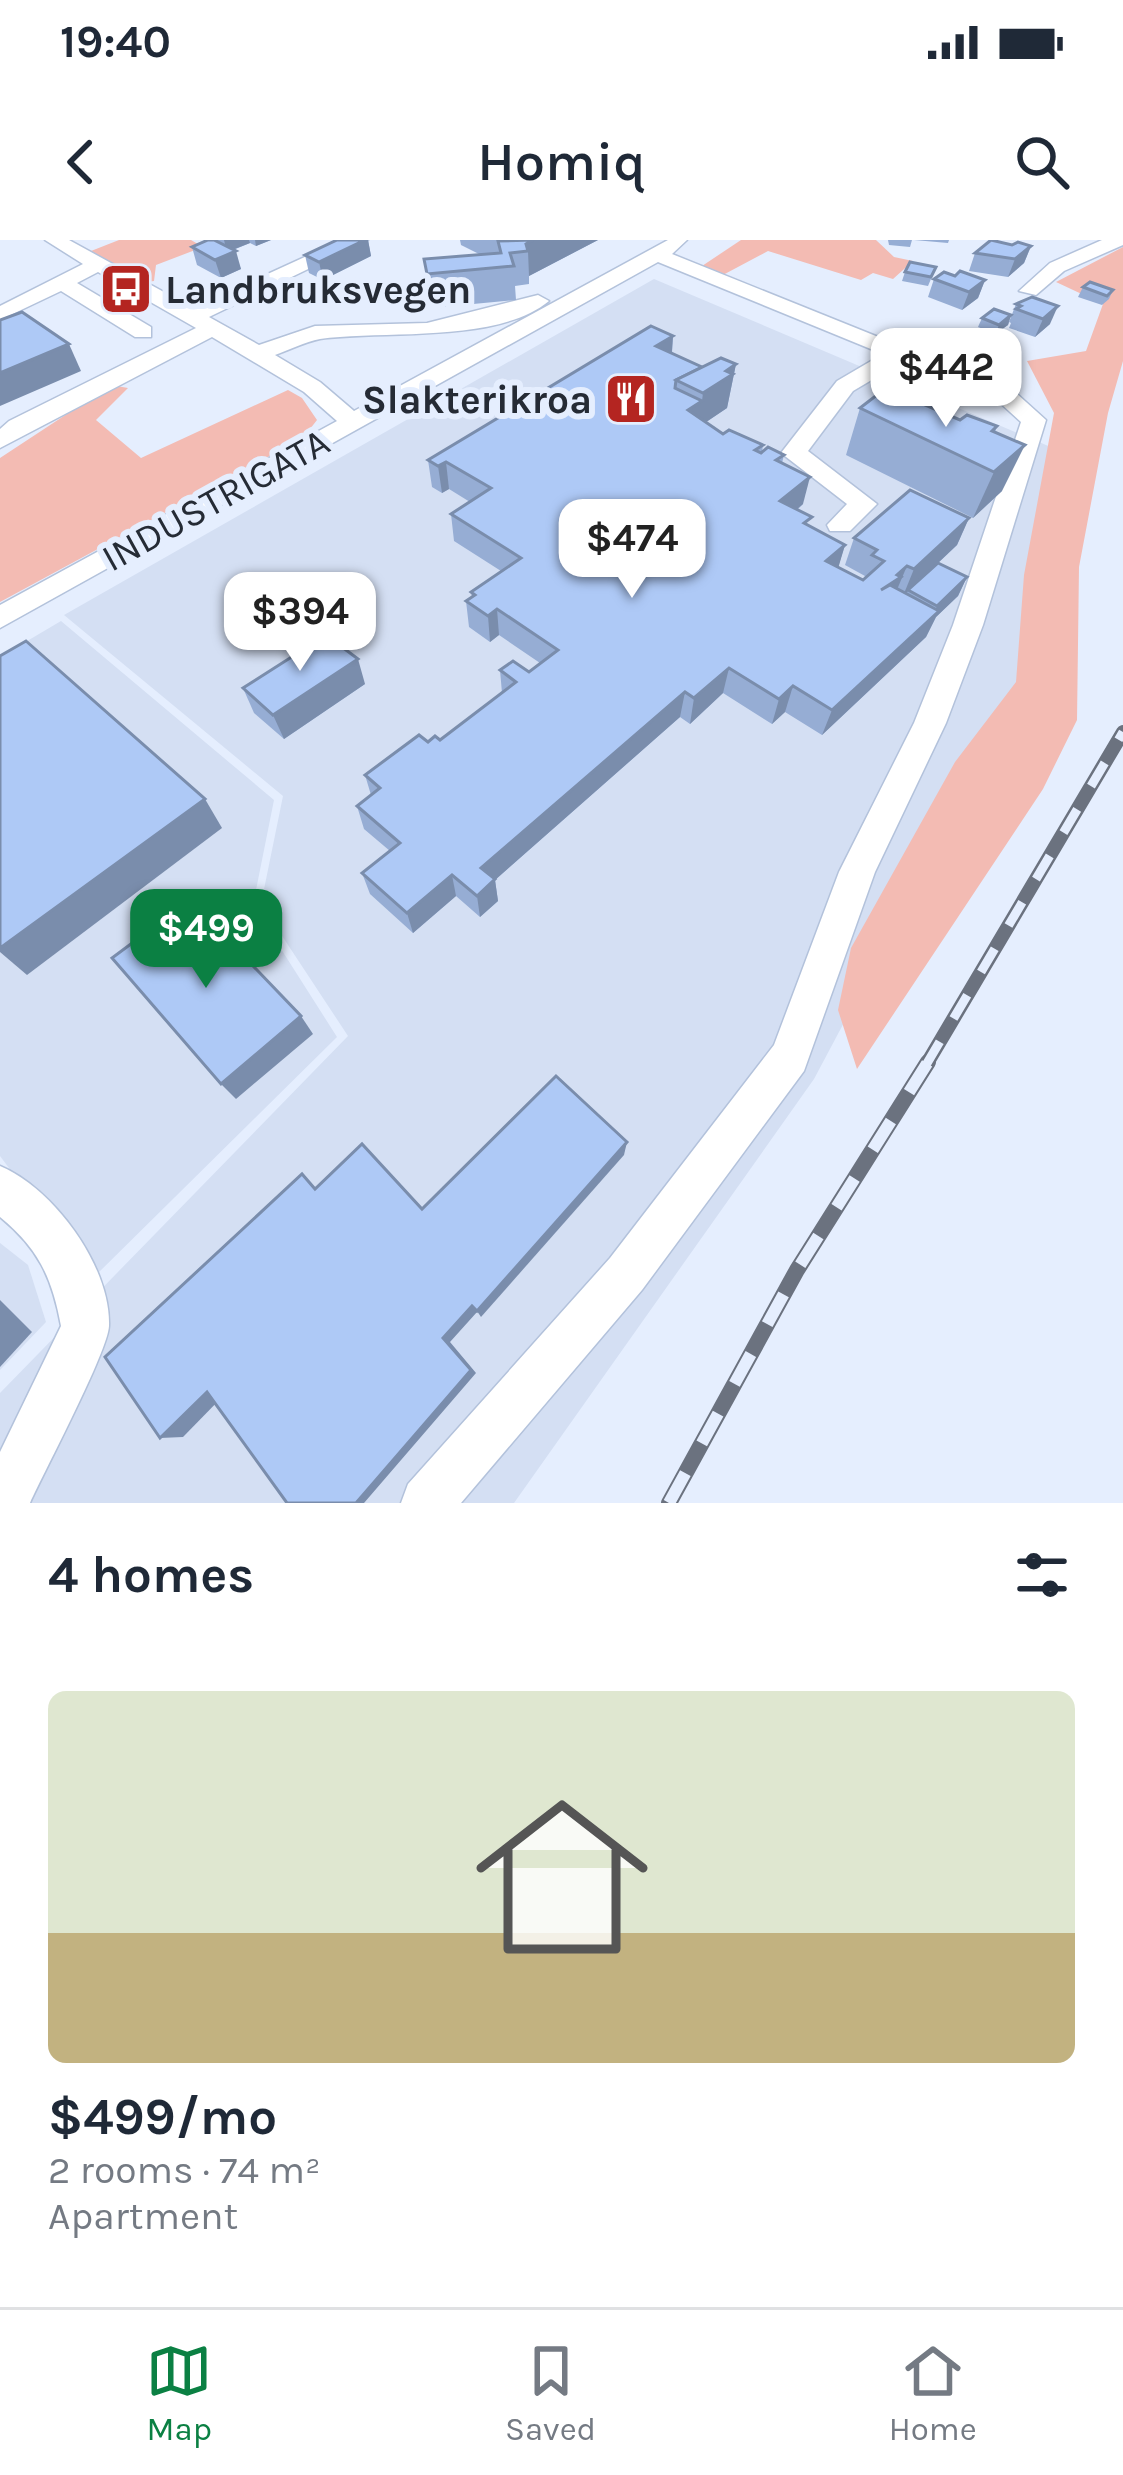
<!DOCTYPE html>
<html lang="en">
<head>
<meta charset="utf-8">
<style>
	:root { --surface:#fff; --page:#f6f6f7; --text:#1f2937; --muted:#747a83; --line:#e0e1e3; --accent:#0b8043 }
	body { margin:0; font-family:Karla,sans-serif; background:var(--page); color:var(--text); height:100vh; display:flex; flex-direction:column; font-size:45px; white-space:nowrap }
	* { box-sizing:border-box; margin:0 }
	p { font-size:39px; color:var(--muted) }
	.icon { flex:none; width:66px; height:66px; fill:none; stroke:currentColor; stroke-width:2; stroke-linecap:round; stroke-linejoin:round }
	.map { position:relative; height:1263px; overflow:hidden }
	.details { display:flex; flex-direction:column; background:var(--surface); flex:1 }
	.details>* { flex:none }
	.price { position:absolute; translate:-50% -102px; padding:0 27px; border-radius:24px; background:#fff; color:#222; font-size:39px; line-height:78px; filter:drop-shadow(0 3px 6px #0008) }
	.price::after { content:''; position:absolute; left:50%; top:72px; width:36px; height:27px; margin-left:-18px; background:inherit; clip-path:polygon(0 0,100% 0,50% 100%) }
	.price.selected { background:var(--accent); color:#fff }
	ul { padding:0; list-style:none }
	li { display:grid; align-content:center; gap:24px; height:636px; padding:0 48px }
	li span { display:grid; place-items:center; height:372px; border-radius:18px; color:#555 }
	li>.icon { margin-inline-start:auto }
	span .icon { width:216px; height:216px; fill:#fffc; stroke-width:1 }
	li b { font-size:51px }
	h2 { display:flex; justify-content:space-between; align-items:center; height:144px; padding:0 48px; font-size:51px }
	.status { display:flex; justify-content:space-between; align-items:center; height:84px; padding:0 60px; background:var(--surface); direction:ltr }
	.status svg { height:33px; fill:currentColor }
	header { display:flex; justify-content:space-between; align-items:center; height:156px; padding:0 48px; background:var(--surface); font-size:54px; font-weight:600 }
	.menu { display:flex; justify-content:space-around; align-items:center; height:168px; border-top:3px solid var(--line); background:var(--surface); font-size:33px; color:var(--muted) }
	.menu a { display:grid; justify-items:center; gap:6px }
	.menu .selected { color:var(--accent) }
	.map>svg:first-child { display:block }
	.built { fill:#d4dff3 }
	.green { fill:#f3bbb3 }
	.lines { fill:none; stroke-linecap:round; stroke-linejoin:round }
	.minor-casing { stroke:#b3c2db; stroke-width:3 }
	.minor { fill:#fff; fill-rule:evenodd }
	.rail-far1-casing { stroke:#6b727f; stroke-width:14 }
	.rail-casing { stroke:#6b727f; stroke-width:16 }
	.rail-far1 { stroke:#e5eefe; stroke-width:9; stroke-dasharray:27; stroke-linecap:butt }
	.rail { stroke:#e5eefe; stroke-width:12; stroke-dasharray:34; stroke-linecap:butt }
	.wall { fill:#96add4 }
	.shaded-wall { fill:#7a8dac }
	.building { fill:#aec9f6; stroke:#7a8dac; stroke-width:3 }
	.labels { text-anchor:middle; stroke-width:12; stroke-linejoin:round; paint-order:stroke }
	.far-poi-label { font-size:39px; font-weight:bold; fill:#252b35; stroke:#e5eefe; text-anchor:start }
	.far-street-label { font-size:39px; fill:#252b35; stroke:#e5eefe }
</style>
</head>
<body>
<div class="status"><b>19:40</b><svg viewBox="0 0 49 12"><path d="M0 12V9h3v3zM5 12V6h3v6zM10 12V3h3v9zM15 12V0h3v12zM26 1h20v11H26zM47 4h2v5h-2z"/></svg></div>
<header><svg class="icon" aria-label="back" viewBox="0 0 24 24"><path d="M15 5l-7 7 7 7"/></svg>Homiq<svg class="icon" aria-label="search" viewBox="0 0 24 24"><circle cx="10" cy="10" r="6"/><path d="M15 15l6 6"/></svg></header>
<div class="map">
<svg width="1123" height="1263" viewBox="0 0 1123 1263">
	<rect width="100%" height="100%" fill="#e5eefe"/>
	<g class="built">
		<path d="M654,39L1053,208L1023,446L814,839L514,1263H0V1153L348,796L261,664L283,556L64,375Z"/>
		<path d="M61,381L274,560L253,665L337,797L92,1039L0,916V417Z"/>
		<path d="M0,1003L28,1025L46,1082L0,1130Z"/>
	</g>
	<g class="green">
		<path d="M119,0H191L203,7L156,25L154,41L140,43L91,16V11Z"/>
		<path d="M741,0H876L894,17L913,21L893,39L873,33L861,40L768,11L721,36L699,28Z"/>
		<path d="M1123,7V121L1108,173L1079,327L1077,480L1043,549L857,829L838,770L851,708L955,522L1016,442L1024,335L1054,173L1027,121L1086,111L1103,64L1056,42Z"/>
		<path d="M111,145L128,148L96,180L141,218L288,150L302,158L317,180L303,198L0,362V218Z"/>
	</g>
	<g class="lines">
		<g class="minor-casing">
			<g id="minor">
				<path d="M45,0H69L193,68L342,0H368L209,77L259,105L315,86L427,83L538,55L549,61C497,104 382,90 320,99C305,102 289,110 275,115L320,142L354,171L668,0H687L672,14L1015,152L1046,180L983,385L946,483L875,632L804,831L642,1050L461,1263H401L408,1244L610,1018L774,805L839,632L914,483L953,385L1021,182L999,162L902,122L853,151L808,211L877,264L850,291H830L827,285L847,264L781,213L837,141L883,114L658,22L0,388V365L337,181L304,152L212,97L0,208V189L9,181L196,88L98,32L77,43L151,87V97H135L61,51L0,80V66L83,24Z"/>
				<path d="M1102,0H1123V5L1064,31L1036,55L1019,51L1050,23Z"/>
				<path d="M0,926C53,948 111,1026 109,1086C108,1111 44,1232 30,1263H0V1212L61,1086C52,1037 38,1008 0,977Z"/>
			</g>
		</g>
		<use href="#minor" class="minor"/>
		<g class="rail-far1-casing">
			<path id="rail-far1" d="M926,825L1123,492"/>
		</g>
		<g class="rail-casing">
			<path id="rail" d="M669,1263L797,1030L928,822"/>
		</g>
		<use href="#rail-far1" class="rail-far1"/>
		<use href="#rail" class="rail"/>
	</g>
	<g class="wall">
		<path d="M205,0H271L256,6L250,3L233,10L241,29L221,38L197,25L192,7Z"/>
		<path d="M337,0H368L371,16L323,40L309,33L305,15Z"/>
		<path d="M460,0H598L529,36V44L515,46L516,60L431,68L424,19L481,15L461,5Z"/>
		<path d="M888,0H912L910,7L889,5Z"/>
		<path d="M914,0H949L948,3Z"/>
		<path d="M1031,6L1024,23L1008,37L969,31L975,13Z"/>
		<path d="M936,27L928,46L902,41L905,32Z"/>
		<path d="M955,36L985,40L978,58L962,70L928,57L934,39Z"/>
		<path d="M1083,47L1113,50L1109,59L1102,65L1078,57Z"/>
		<path d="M1016,64L1050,84L1035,97L1009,88L1011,83L1009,82Z"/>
		<path d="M1011,75L1008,85L995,94L978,87L982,78Z"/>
		<path d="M673,96L672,113L702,127L736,124L727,168L706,182L723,194L763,205L762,212L784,215L782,223L803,264L797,270L809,286L845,305L838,327L863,340L865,336L845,325L854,298L969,278L957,305L938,323L967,337L958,356L936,377L926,397L822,495L785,472L772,484L723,453L690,484L680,477L495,640L498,661L480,677L456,656L413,693L370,654L362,633L390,611L364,589L357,566L371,555L365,535L428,502L440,500L502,453L500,430L529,432L540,423L499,395L490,402L469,387L466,361L472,357L471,352L501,331L454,301L451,274L470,262L449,249L442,253L432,247L428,220Z"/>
		<path d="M860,168L997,186L995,192L1002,251L973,278L846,215Z"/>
		<path d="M365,444L284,499L254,473L243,448Z"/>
	</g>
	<g class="shaded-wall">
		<path d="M224,0H249L250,3L227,12Z"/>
		<path d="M255,0H271L256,6Z"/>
		<path d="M365,0H368L371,16L323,40L319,22Z"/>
		<path d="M533,0H598L529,36L528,11L526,4Z"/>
		<path d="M1031,6L1024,23L1008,37L1015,19Z"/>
		<path d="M236,11L241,29L221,38L215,20Z"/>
		<path d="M985,40L978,58L962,70L969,52Z"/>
		<path d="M1058,66L1050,84L1035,97L1043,79Z"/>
		<path d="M1011,75L1008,85L995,94L999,85Z"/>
		<path d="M673,96L671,123L656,106Z"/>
		<path d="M69,104L81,131L0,166V133Z"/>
		<path d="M736,124L727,168L684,197L688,170L702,161L703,153L726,131Z"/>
		<path d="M1025,205L1002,251L973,278L994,232Z"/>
		<path d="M446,222L449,249L442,253L438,226Z"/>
		<path d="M810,237L803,264L774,288L780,261Z"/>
		<path d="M969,278L957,305L903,356L914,329Z"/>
		<path d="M845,305L837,332L826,321Z"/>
		<path d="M907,326L896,352L881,350L897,335Z"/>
		<path d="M967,337L958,356L936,377L926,397L822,495L832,470L932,377L937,366Z"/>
		<path d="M497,369L499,395L490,402L488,376Z"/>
		<path d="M358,419L365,444L284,499L273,475Z"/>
		<path d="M729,428L723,453L690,484L694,458Z"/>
		<path d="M793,446L785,472L772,484L779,459Z"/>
		<path d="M685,452L680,477L495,640L498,661L480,677L477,656L481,628Z"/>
		<path d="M205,559L222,588L27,735L0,712V708Z"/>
		<path d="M452,635L456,656L413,693L407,673Z"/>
		<path d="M301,776L313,794L236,859L221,844Z"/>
		<path d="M627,902L624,915L481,1077L477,1071Z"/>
		<path d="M0,1060L32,1092L0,1127Z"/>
		<path d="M472,1066L477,1072L450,1102L476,1133L364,1263H356L443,1098Z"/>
		<path d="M207,1152L226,1153L183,1197L160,1198Z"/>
	</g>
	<g class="building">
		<path d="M208,0H214L236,11L215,20L192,7Z"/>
		<path d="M337,0H365L319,22L305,15Z"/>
		<path d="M533,0L526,4L528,11L510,13L514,26L427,34L424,19L501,13L498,1Z"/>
		<path d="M991,0L1012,5L1018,2L1031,6L1015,19L975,13Z"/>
		<path d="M910,22L936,27L931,37L905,32Z"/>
		<path d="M960,31L985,40L969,52L934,39L944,32L955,36Z"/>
		<path d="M1090,42L1113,50L1107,56L1083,47Z"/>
		<path d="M1032,57L1058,66L1043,79L1016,69L1021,66L1016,64Z"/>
		<path d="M994,69L1011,75L999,85L982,78Z"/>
		<path d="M22,72L69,104L0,133V80Z"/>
		<path d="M651,86L673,96L656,106L702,127L676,140L675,148L702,161L688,170L723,194L729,190L763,205L755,210L761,213L768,207L784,215L776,220L810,237L780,261L812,277L804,283L845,305L826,321L863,340L884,321L872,315L877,310L854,298L910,250L969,278L914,329L907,326L897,335L901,337L881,350L890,345L939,371L832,470L793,446L779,459L729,428L694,458L685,452L481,628L495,639L477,656L452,635L407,673L362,633L400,603L357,566L380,548L365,535L419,495L428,502L435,496L440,500L516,442L500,430L513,421L529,432L558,410L497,369L488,376L466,361L475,355L471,352L521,318L451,274L491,248L446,222L438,226L428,220Z"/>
		<path d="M721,118L736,124L726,131L733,134L703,153L676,140Z"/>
		<path d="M886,148L960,180L967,175L997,186L992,191L1025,205L994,232L860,168Z"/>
		<path d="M938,323L967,337L937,366L908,350Z"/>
		<path d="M326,395L358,419L273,475L243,448Z"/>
		<path d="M26,401L205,559L0,708V416Z"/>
		<path d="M190,660L301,776L221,844L112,718Z"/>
		<path d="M556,836L627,902L477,1071L472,1066L443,1098L471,1130L356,1263H287L207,1152L160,1198L105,1117L302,934L315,949L362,904L422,969Z"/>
	</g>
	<defs>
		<g id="bus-square" transform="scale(2.7)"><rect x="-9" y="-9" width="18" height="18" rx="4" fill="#b42521" stroke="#e5eefe"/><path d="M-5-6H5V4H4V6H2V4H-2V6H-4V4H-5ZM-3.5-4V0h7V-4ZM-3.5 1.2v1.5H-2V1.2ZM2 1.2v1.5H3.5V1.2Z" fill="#fff"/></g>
		<g id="restaurant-square" transform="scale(2.7)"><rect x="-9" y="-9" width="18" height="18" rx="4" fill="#b42521" stroke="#e5eefe"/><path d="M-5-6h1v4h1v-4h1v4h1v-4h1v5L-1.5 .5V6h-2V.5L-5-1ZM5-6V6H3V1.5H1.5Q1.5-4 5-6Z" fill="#fff"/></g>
	</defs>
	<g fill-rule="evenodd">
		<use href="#bus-square" x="126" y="49"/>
		<use href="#restaurant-square" x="631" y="159"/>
	</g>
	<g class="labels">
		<g class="far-poi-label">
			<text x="165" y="63">Landbruksvegen</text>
			<text x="592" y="173" text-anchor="end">Slakterikroa</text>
		</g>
		<g class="far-street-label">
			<text transform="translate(215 259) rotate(-29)" y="14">INDUSTRIGATA</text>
		</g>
	</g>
</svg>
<b class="price" style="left:946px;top:190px">$442</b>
<b class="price" style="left:632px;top:361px">$474</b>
<b class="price" style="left:300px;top:434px">$394</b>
<b class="price selected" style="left:206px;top:751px">$499</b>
</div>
<section class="details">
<h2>4 homes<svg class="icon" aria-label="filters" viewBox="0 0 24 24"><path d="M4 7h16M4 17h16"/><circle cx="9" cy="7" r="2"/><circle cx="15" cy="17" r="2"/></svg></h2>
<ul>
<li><span style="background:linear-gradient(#dfe7d0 65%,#c2b280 0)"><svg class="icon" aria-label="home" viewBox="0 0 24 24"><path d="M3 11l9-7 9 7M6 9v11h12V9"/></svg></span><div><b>$499/mo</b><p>2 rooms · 74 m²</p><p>Apartment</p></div></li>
</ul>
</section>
<nav class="menu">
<a class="selected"><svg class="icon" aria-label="map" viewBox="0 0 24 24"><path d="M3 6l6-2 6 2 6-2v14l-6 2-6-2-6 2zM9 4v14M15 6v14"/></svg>Map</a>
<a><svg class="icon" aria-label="saved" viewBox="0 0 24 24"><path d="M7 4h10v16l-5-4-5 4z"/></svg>Saved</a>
<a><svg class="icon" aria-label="home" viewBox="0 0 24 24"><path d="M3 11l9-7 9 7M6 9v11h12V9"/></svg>Home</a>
</nav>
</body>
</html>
